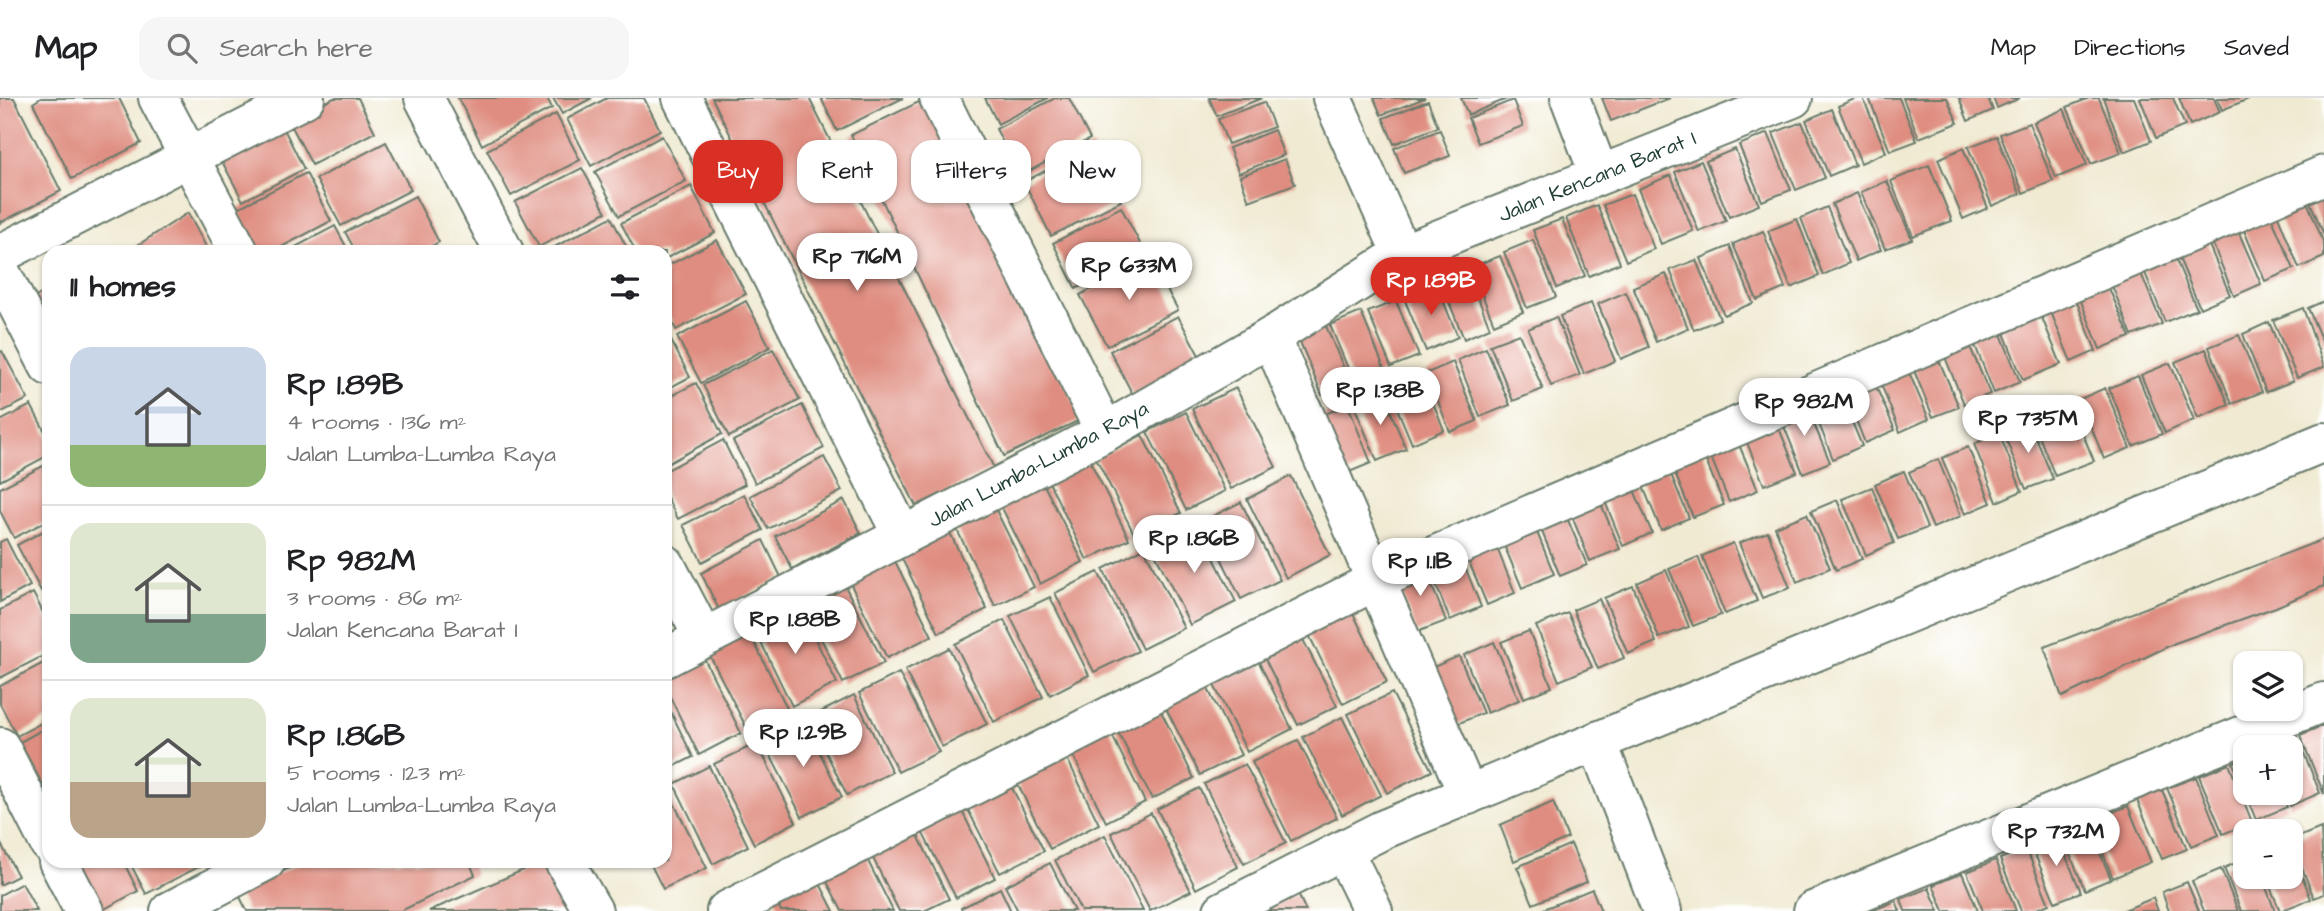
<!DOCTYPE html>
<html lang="en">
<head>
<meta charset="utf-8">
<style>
	:root { --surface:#fff; --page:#f6f6f6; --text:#202124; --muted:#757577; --line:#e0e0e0; --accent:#d93025 }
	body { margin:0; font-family:"Architects Daughter",sans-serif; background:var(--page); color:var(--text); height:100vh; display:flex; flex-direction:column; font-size:26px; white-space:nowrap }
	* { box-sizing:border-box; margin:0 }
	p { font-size:23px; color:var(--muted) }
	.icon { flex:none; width:38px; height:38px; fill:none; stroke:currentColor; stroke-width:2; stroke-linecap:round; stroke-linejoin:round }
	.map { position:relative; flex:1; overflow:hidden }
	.drawer { position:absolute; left:42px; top:147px; width:630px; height:623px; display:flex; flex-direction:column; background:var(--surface); border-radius:21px; box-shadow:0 2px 5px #0004 }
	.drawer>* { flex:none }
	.hud { position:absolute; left:693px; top:42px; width:665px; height:63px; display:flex; gap:14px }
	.buttons { position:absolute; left:2233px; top:553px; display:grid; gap:14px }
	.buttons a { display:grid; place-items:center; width:70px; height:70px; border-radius:14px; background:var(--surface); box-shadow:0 2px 5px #0004; font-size:35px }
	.price { position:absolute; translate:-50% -60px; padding:0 16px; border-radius:24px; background:#fff; color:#222; font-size:23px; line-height:46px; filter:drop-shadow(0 2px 4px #0008) }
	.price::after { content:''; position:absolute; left:50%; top:42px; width:21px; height:16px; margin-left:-10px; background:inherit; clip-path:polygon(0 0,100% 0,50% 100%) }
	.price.current { background:var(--accent); color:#fff }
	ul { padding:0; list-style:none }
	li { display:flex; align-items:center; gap:21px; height:175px; padding:0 28px }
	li+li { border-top:2px solid var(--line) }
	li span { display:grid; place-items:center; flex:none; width:196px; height:140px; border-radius:21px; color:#555 }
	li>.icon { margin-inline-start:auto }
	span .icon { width:84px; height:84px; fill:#fffc; stroke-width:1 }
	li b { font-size:30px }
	h2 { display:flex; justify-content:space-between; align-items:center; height:84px; padding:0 28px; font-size:30px }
	.chip { padding:0 24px; border-radius:21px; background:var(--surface); box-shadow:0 2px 5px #0004; font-size:24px; line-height:63px }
	.chip.current { background:var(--accent); color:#fff }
	header { display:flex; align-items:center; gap:42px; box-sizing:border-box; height:98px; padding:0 35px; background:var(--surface); border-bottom:2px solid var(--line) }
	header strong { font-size:33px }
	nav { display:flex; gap:38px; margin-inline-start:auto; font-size:24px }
	.search { width:490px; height:63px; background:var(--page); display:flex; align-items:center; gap:18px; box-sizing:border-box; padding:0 24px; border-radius:21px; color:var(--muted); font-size:26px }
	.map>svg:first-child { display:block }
	.building { fill:#df8d80 }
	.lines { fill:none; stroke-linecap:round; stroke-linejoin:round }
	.minor-casing { stroke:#687a6b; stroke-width:42 }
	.minor { stroke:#fff; stroke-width:38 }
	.labels { text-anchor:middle; stroke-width:5; stroke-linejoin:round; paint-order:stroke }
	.street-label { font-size:21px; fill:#1f3d34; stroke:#fff }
</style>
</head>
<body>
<header>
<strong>Map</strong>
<div class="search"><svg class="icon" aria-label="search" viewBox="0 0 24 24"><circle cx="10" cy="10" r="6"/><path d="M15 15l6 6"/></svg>Search here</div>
<nav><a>Map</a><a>Directions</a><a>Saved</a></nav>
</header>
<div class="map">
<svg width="2324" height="813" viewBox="0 0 2324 813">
	<rect width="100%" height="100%" fill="#fff"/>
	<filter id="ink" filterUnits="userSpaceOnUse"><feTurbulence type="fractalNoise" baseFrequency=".0143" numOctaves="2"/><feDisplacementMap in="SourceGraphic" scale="14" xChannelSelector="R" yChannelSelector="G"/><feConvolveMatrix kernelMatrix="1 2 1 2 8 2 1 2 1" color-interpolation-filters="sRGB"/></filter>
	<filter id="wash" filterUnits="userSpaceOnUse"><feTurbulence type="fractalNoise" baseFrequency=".00686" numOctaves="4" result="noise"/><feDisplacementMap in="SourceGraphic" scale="28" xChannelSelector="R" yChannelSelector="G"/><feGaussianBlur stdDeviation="1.57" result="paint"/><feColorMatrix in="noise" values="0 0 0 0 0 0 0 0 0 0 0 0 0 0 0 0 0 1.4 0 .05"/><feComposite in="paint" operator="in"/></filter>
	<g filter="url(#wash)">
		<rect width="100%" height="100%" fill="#f0ead2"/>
		<g id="blocks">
			<g class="building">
				<path d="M0,0H14L61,93L0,125Z"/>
				<path d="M41,0H119L141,45L72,81L33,5Z"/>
				<path d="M334,0H358L375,34L312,67L289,23Z"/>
				<path d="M458,0H547L552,10L482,47Z"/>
				<path d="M553,0H592L562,16Z"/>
				<path d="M607,0H644L660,32L591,68L567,21Z"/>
				<path d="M712,0H809L994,370L916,408Z"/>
				<path d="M821,0H903L837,33Z"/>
				<path d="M927,0L1082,321L1004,358L851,37Z"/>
				<path d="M985,0H1048L998,26Z"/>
				<path d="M1055,0H1069L1090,41L1020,78L996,31Z"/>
				<path d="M1209,0H1262L1217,18Z"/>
				<path d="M1374,0H1425L1381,17Z"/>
				<path d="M1461,0H1509L1468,17Z"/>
				<path d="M1602,0H1670L1611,23Z"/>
				<path d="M1857,0H1863L1886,54L1861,65L1838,8Z"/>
				<path d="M1869,0H1899L1917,43L1890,53Z"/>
				<path d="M1903,0H1947L1958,25L1919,40Z"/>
				<path d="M1959,0H1988L1993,12L1968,23Z"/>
				<path d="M1993,0H2020L1997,10Z"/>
				<path d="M2089,0H2099L2121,55L2091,66L2067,9Z"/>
				<path d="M2103,0H2134L2151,43L2124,54Z"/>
				<path d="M2140,0H2173L2185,28L2156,40Z"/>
				<path d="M2179,0H2214L2220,14L2190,27Z"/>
				<path d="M2217,0H2251L2222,12Z"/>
				<path d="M1513,2L1523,28L1478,45L1468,20Z"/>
				<path d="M1428,3L1438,29L1394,46L1383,20Z"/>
				<path d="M1264,4L1274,29L1228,46L1218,21Z"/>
				<path d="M1832,11L1855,67L1829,78L1806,22Z"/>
				<path d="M2064,11L2087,67L2056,80L2034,24Z"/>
				<path d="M556,16L580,62L511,98L487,52Z"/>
				<path d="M280,23L304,71L243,103L218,56Z"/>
				<path d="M1802,24L1825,80L1796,92L1773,35Z"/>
				<path d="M2029,25L2053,83L2023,95L2000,36Z"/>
				<path d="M1274,32L1284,57L1239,75L1229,50Z"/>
				<path d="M1440,32L1450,58L1404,75L1394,50Z"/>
				<path d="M1768,35L1791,92L1762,103L1739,47Z"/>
				<path d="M662,38L686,83L619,118L595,74Z"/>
				<path d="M1997,38L2020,96L1992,108L1968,49Z"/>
				<path d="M386,44L411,92L341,128L316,81Z"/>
				<path d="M1092,48L1121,103L1051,138L1024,84Z"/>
				<path d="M1963,50L1988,110L1963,121L1938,61Z"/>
				<path d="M1735,51L1759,107L1729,119L1706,63Z"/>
				<path d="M1285,61L1295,86L1249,103L1240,78Z"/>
				<path d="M1701,63L1726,123L1699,134L1675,74Z"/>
				<path d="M1929,67L1952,123L1913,138L1891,83Z"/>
				<path d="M582,70L606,114L539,149L515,104Z"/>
				<path d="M306,75L331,123L272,154H258L236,111Z"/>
				<path d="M1671,77L1693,133L1661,146L1638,91Z"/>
				<path d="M1887,83L1912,141L1885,151L1861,94Z"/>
				<path d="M691,88L715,135L665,161V154H636L621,125Z"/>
				<path d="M2324,93V137L2308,99Z"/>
				<path d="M1857,95L1881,152L1856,163L1832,106Z"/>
				<path d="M1632,96L1654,151L1626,163L1603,107Z"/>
				<path d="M415,98L439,144L421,154H356L345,134Z"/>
				<path d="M2306,101L2324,146V159L2299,170L2276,113Z"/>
				<path d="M1597,107L1620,165L1589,178L1566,120Z"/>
				<path d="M1121,109L1145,155L1076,191L1053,145Z"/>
				<path d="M1827,109L1849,165L1823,177L1801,120Z"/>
				<path d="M2269,114L2294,171L2265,183L2241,125Z"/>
				<path d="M188,115L209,154H127Z"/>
				<path d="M611,119L629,154H545Z"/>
				<path d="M1562,121L1585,178L1557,190L1533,132Z"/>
				<path d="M1797,121L1819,178L1791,190L1768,133Z"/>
				<path d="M335,128L349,154H286Z"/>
				<path d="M2236,128L2261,186L2234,198L2210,139Z"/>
				<path d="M1763,133L1785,190L1757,202L1733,146Z"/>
				<path d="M2206,140L2230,197L2200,210L2176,153Z"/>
				<path d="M717,142L746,196L676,232L665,209V169Z"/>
				<path d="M1533,142L1556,199L1527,210L1504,154Z"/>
				<path d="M1730,148L1753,205L1724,217L1701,160Z"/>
				<path d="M2173,155L2197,211L2165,224L2142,167Z"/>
				<path d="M1500,158L1523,214L1494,226L1471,169Z"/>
				<path d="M1150,160L1178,212L1107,248L1080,197Z"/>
				<path d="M1696,162L1720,221L1694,232L1670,172Z"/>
				<path d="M2138,168L2162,226L2132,238L2109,180Z"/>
				<path d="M1466,170L1490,230L1464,241L1440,182Z"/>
				<path d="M1666,176L1688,230L1656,244L1633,189Z"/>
				<path d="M2105,181L2130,239L2100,251L2077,193Z"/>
				<path d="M1436,185L1458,239L1426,253L1403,198Z"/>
				<path d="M49,191V229L31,202Z"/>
				<path d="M1626,194L1649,249L1621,261L1598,206Z"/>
				<path d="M2073,194L2096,253L2071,264L2047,204Z"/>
				<path d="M746,203L770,249L701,285L677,239Z"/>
				<path d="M1396,203L1419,258L1391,269L1368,214Z"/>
				<path d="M2324,203V248L2308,210Z"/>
				<path d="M1591,205L1615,263L1584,276L1560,218Z"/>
				<path d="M2038,210L2061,266L2023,282L2000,225Z"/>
				<path d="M2303,210L2324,269L2297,280L2273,222Z"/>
				<path d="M1361,214L1385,272L1354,285L1330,227Z"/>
				<path d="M1178,218L1201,261L1133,297L1110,253Z"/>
				<path d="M1556,219L1580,277L1551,288L1528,231Z"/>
				<path d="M2269,224L2293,283L2266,294L2243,236Z"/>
				<path d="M1997,226L2020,284L1994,295L1971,237Z"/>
				<path d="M1326,228L1350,285L1322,297L1298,239Z"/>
				<path d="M665,231L690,279L665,292Z"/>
				<path d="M1519,236L1543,291L1513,303L1490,247Z"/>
				<path d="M2239,237L2262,294L2232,306L2209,249Z"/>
				<path d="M1966,239L1990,296L1964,306L1941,249Z"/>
				<path d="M1486,250L1510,307L1480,319L1458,262Z"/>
				<path d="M773,251L800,302L729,339L703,287Z"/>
				<path d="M2206,251L2229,307L2198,320L2175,264Z"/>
				<path d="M2,253L28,301L0,315V254Z"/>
				<path d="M1935,253L1959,309L1933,319L1910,263Z"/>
				<path d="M1453,264L1477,323L1450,334L1427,275Z"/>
				<path d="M1905,265L1929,321L1900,334L1877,276Z"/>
				<path d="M2170,265L2194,322L2165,335L2141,277Z"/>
				<path d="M1422,277L1444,332L1412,346L1389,291Z"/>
				<path d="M1871,277L1895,332L1865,345L1843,289Z"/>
				<path d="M2138,278L2162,336L2133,348L2109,290Z"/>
				<path d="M696,285L722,336L665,367V301Z"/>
				<path d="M1236,290L1276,369L1231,391L1192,311Z"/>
				<path d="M2105,290L2130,350L2104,361L2080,301Z"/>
				<path d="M1839,292L1862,348L1833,361L1810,303Z"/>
				<path d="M1383,295L1406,351L1377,363L1354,307Z"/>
				<path d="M1805,305L1830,364L1803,375L1779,316Z"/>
				<path d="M31,307L49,341V357L0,383V323Z"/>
				<path d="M802,307L824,350L755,385L733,343Z"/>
				<path d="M1348,307L1371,365L1340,378L1317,319Z"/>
				<path d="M2071,307L2094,363L2055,378L2033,323Z"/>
				<path d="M1186,314L1225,393L1186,412L1147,334Z"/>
				<path d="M1774,318L1797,374L1764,387L1742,332Z"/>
				<path d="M2029,323L2053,381L2026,391L2003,334Z"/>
				<path d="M1999,335L2022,393L1997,404L1974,346Z"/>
				<path d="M1142,337L1181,415L1135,438L1096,360Z"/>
				<path d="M1735,337L1758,392L1729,404L1707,349Z"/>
				<path d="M723,342L745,386L678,421L665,396V373Z"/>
				<path d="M1700,348L1724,407L1693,419L1669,361Z"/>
				<path d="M1968,349L1991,405L1965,416L1942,360Z"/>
				<path d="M824,359L842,393L768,431L750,398Z"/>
				<path d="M1089,361L1129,441L1087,462L1048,382Z"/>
				<path d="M1938,361L1961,418L1933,430L1909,374Z"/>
				<path d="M1665,362L1689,420L1661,432L1637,374Z"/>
				<path d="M49,365V422L14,440L0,413V390Z"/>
				<path d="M1904,373L1927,430L1898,441L1875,386Z"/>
				<path d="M1291,378L1330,457L1286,480L1247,401Z"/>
				<path d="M1629,380L1652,435L1623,448L1600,391Z"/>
				<path d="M1043,385L1083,464L1040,486L1000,406Z"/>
				<path d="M1872,389L1894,445L1866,457L1842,401Z"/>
				<path d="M1596,394L1620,451L1590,463L1567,406Z"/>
				<path d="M744,396L763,432L702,464L683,427Z"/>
				<path d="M844,402L861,435L792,471L775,438Z"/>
				<path d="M1837,402L1862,461L1836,472L1811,413Z"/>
				<path d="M1241,404L1280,482L1241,501L1203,423Z"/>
				<path d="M1562,408L1587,467L1560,478L1536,419Z"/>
				<path d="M995,410L1034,489L995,508L956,430Z"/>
				<path d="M1807,416L1830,470L1797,484L1775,429Z"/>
				<path d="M1532,422L1554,476L1522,490L1499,435Z"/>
				<path d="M1197,426L1236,504L1190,527L1152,449Z"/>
				<path d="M49,430V489L41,493L17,447Z"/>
				<path d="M949,433L987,511L939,535L900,457Z"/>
				<path d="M1768,434L1790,490L1762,500L1739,445Z"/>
				<path d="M1493,440L1515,495L1487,507L1464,452Z"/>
				<path d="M6,441L30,488L0,504V444Z"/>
				<path d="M2324,441V488L2276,509L2175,545L2062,599L2044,549Z"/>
				<path d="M763,442L781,479L719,512L701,475Z"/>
				<path d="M1733,445L1757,503L1725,516L1702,458Z"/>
				<path d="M1144,450L1184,530L1142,551L1103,471Z"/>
				<path d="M1458,451L1481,509L1450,522L1427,464Z"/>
				<path d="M1698,459L1721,517L1693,528L1669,471Z"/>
				<path d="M894,461L932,538L887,560L849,483Z"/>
				<path d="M1423,465L1446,523L1417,534L1394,477Z"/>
				<path d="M1666,472L1689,529L1659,540L1637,485Z"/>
				<path d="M1098,474L1138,553L1094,574L1055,495Z"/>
				<path d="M844,486L884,565L843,585L804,506Z"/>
				<path d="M1633,488L1656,544L1628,556L1604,500Z"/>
				<path d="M33,495L49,526V555L0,580V512Z"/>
				<path d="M1050,499L1089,577L1050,597L1010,518Z"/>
				<path d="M1599,501L1624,560L1598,571L1573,512Z"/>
				<path d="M1348,505L1387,584L1343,606L1304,527Z"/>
				<path d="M799,508L837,585L792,608L754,530Z"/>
				<path d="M1568,515L1592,569L1559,583L1536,528Z"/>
				<path d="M1004,522L1043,599L994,624L955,546Z"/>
				<path d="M1297,530L1337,608L1298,627L1259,549Z"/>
				<path d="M1529,533L1552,589L1524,600L1501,544Z"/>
				<path d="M749,534L787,610L747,631L708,554Z"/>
				<path d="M1494,544L1519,602L1487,615L1464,557Z"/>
				<path d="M949,550L987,626L942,649L905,572Z"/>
				<path d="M1253,552L1292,631L1247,654L1208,575Z"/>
				<path d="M702,556L741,635L699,657L665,589V574Z"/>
				<path d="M1459,558L1483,615L1455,627L1431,570Z"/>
				<path d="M49,562V621L17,638L0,606V588Z"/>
				<path d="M899,575L939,654L898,674L859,595Z"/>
				<path d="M1201,577L1241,657L1200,677L1159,597Z"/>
				<path d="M1392,595L1432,673L1387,695L1348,616Z"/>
				<path d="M854,597L892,674L847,697L809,620Z"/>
				<path d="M1155,601L1194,680L1152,701L1112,622Z"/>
				<path d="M665,602L693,659L665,673Z"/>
				<path d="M1342,619L1381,697L1342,717L1303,639Z"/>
				<path d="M804,623L842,699L802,719L763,643Z"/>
				<path d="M1106,625L1145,704L1106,724L1067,645Z"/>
				<path d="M2324,627V696L2300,637Z"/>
				<path d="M49,628V694L47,695L20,644Z"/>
				<path d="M2297,638L2320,695L2290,708L2285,695H2291V649H2268Z"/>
				<path d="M1298,642L1337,720L1291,743L1252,664Z"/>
				<path d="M757,645L796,724L754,746L714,666Z"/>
				<path d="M1061,648L1099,726L1050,751L1011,673Z"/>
				<path d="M2245,660V695H2281L2287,709L2256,722L2233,665Z"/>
				<path d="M1245,666L1286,745L1244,766L1204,686Z"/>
				<path d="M2229,666L2252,724L2223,736L2199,678Z"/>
				<path d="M709,668L748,748L713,766L674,686Z"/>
				<path d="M1005,676L1044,753L1000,775L961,698Z"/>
				<path d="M2196,679L2219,737L2191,748L2167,690Z"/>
				<path d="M665,688L707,770L663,791L649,763H665Z"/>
				<path d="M1199,690L1238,769L1196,791L1157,711Z"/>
				<path d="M2162,692L2187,751L2162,761L2137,702Z"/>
				<path d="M956,701L995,780L956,800L916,722Z"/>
				<path d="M1553,704L1568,740L1514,763L1500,727Z"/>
				<path d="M2128,708L2151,764L2113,780L2090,723Z"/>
				<path d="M1151,715L1191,793L1150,813L1111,735Z"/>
				<path d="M911,723L949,801L924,813H899L866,746Z"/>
				<path d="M2087,724L2111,781L2085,792L2061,735Z"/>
				<path d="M2321,730L2324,796L2314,800L2291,742Z"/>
				<path d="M1105,737L1143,813H1081L1055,762Z"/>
				<path d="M2057,737L2081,794L2055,804L2031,747Z"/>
				<path d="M0,744L18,778L0,787Z"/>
				<path d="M1571,746L1587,784L1533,806L1517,769Z"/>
				<path d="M861,749L893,813H842L820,770Z"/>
				<path d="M2026,750L2049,806L2032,813H2021L2000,761Z"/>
				<path d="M2291,750L2311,801L2280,813L2266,779H2291Z"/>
				<path d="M2245,761V779H2262L2275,813H2241L2224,770Z"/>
				<path d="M1996,762L2016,813H1983L1967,774Z"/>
				<path d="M76,763H123L138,793L101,813Z"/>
				<path d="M129,763H210L146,796Z"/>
				<path d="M304,763H469L475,777L401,813H247L238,795Z"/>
				<path d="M544,763H550L572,813H429Z"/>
				<path d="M1050,765L1074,813H1018L1005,788Z"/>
				<path d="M2221,771L2238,813H2204L2192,783Z"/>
				<path d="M813,772L834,813H781L771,793Z"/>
				<path d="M1962,775L1978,813H1944L1933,787Z"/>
				<path d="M2187,784L2199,813H2169L2162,794Z"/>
				<path d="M22,785L37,813H0V797Z"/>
				<path d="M1000,790L1011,813H962L961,810Z"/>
				<path d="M1929,790L1939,813H1905L1901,801Z"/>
				<path d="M1592,791L1601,813H1539Z"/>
				<path d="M1298,796L1306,813H1261Z"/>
				<path d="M2153,800L2158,813H2122Z"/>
				<path d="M1896,803L1900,813H1871Z"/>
			</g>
		</g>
	</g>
	<g filter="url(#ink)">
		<use href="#blocks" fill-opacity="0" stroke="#687a6b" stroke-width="2"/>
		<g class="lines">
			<g class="minor-casing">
				<g id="minor">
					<path d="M158,0L239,154"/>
					<path d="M424,0L504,154"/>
					<path d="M682,0L902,437"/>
					<path d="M939,0L1105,334"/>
					<path d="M1332,0L1402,156"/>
					<path d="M1570,0L1599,76"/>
					<path d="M0,156L305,0"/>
					<path d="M0,173L49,268"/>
					<path d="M1271,239L1468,697"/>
					<path d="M665,466L703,539"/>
					<path d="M665,560L1105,334L1271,239L1402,156L1793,0"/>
					<path d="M1597,643L1662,813"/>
					<path d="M0,649L49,745"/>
					<path d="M1343,752L1373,813"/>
					<path d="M58,763L84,813"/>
					<path d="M564,763L593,813"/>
					<path d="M170,813L266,763"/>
					<path d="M726,813L1375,483L2324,77"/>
					<path d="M1223,813L1382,732L2324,344"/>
					<path d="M1813,813L2324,604"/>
				</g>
			</g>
			<use href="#minor" class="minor"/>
		</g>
	</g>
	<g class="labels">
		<g class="street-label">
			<text transform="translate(1597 78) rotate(-22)" y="7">Jalan Kencana Barat I</text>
			<text transform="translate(1038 366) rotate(-28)" y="7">Jalan Lumba-Lumba Raya</text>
		</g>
	</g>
</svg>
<div class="buttons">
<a><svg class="icon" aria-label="layers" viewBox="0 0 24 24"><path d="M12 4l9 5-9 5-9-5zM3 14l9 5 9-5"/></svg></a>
<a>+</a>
<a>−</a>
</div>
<b class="price" style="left:857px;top:195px">Rp 716M</b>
<b class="price" style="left:1129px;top:204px">Rp 633M</b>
<b class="price current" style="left:1431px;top:219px">Rp 1.89B</b>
<b class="price" style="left:1380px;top:329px">Rp 1.38B</b>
<b class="price" style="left:1804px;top:340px">Rp 982M</b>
<b class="price" style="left:2028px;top:357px">Rp 735M</b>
<b class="price" style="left:1194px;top:477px">Rp 1.86B</b>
<b class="price" style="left:1420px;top:500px">Rp 1.1B</b>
<b class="price" style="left:795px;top:558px">Rp 1.88B</b>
<b class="price" style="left:803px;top:671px">Rp 1.29B</b>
<b class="price" style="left:2056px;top:770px">Rp 732M</b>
<div class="hud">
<a class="chip current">Buy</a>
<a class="chip">Rent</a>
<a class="chip">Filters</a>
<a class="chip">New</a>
</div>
<section class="drawer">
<h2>11 homes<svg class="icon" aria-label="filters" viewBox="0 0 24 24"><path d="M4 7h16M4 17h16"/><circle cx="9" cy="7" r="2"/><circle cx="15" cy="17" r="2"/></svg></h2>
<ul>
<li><span style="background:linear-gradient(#c9d6e8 70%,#8fb573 0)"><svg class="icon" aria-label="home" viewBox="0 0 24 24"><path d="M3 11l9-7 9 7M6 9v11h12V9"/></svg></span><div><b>Rp 1.89B</b><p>4 rooms · 136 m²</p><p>Jalan Lumba-Lumba Raya</p></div></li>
<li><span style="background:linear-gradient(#dfe7d0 65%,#7fa58c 0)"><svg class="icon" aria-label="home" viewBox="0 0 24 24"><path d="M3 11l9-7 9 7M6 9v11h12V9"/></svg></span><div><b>Rp 982M</b><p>3 rooms · 86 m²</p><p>Jalan Kencana Barat I</p></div></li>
<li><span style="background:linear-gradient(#dfe7d0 60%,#b9a48a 0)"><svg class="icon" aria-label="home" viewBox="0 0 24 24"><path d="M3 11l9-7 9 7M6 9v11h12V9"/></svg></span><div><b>Rp 1.86B</b><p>5 rooms · 123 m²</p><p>Jalan Lumba-Lumba Raya</p></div></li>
</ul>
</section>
</div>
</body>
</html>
